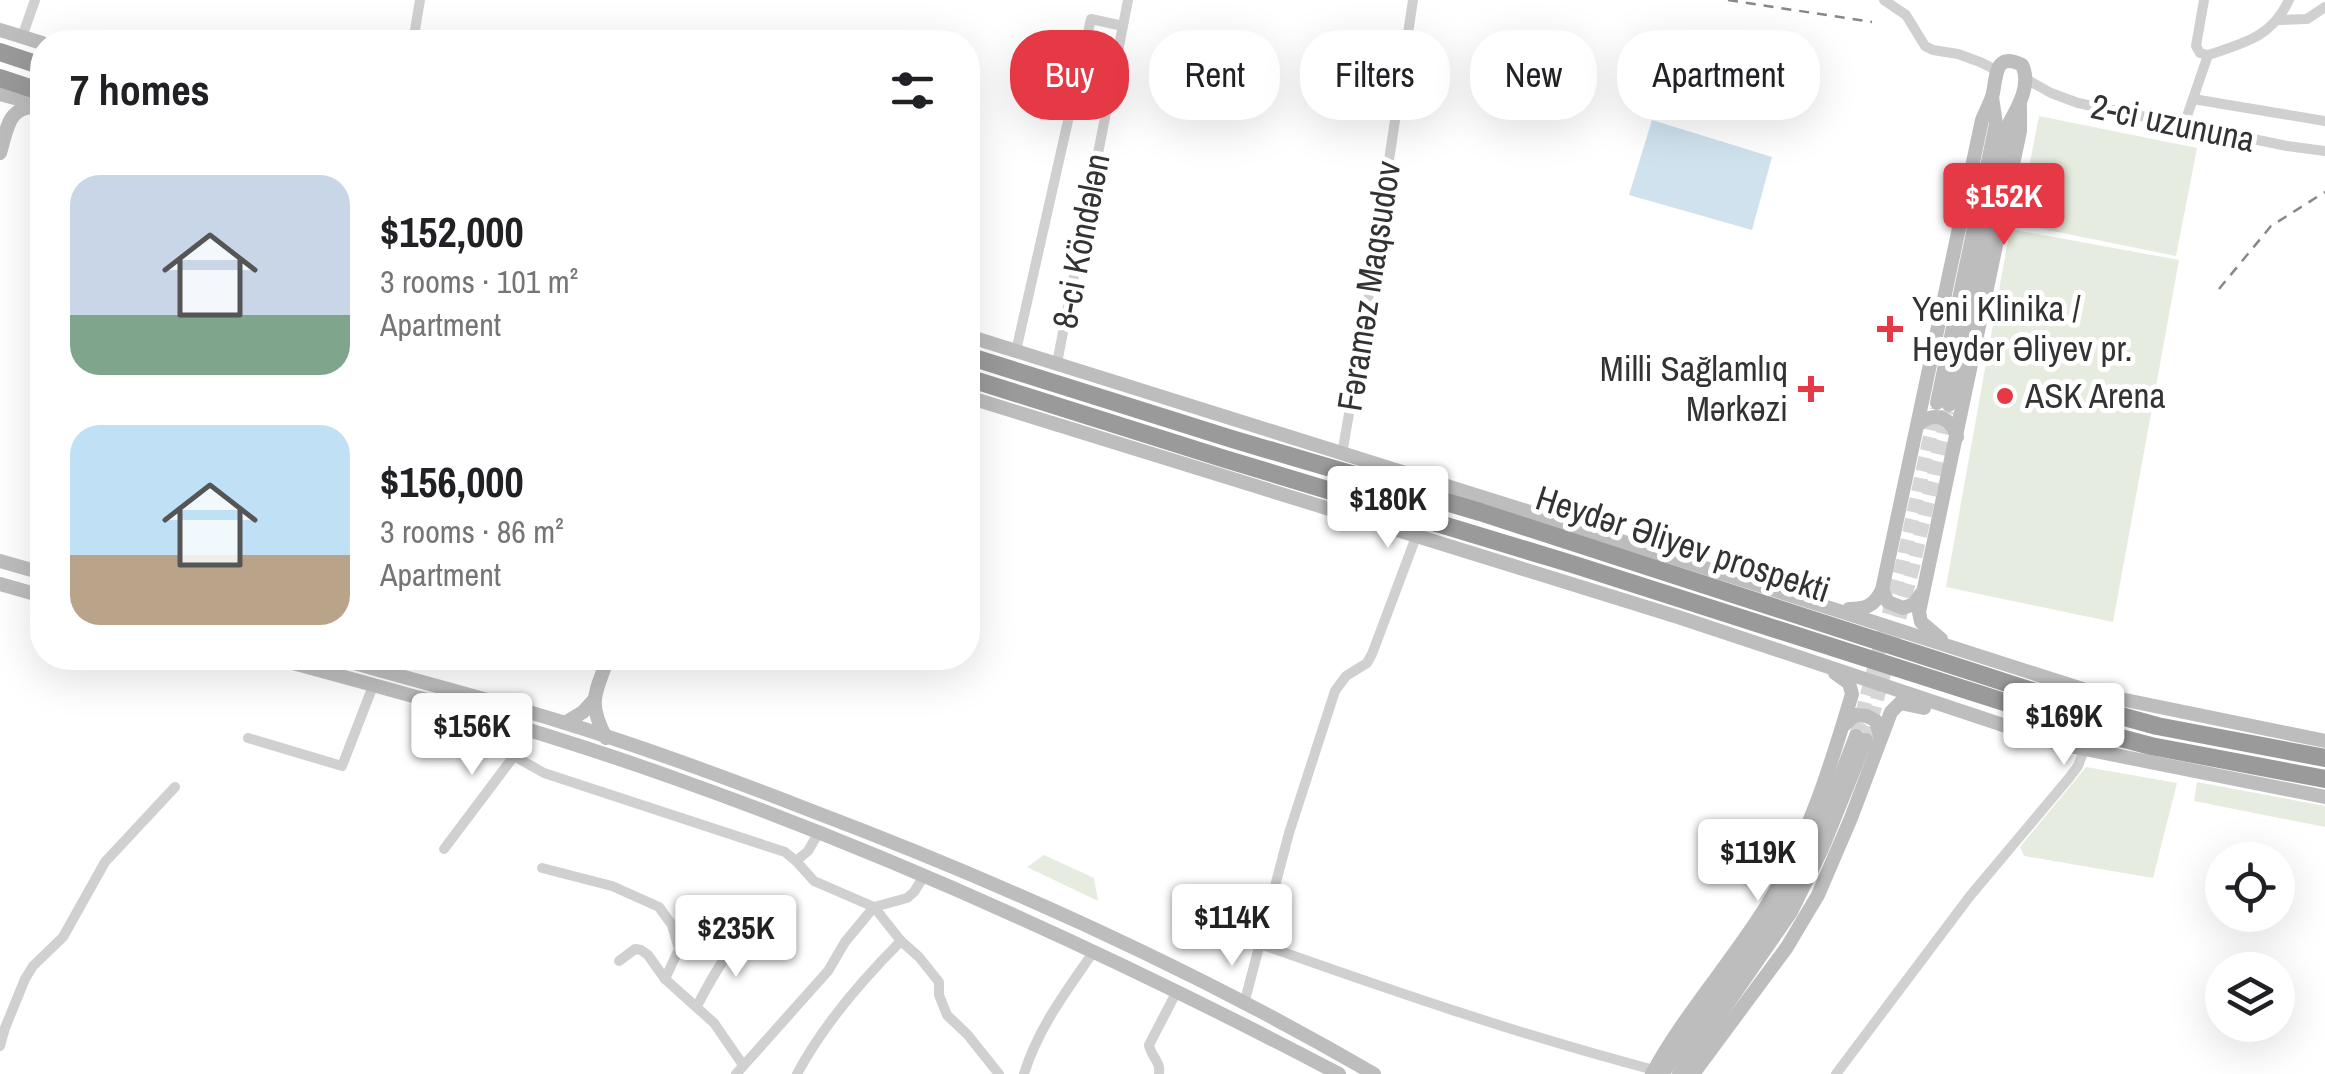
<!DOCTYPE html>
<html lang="en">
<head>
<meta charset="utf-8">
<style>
	:root { --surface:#fff; --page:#f2f2f2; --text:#202124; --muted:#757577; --accent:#e63946 }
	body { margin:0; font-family:"Archivo Narrow",sans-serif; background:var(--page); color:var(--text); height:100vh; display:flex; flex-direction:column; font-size:38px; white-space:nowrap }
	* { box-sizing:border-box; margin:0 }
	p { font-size:32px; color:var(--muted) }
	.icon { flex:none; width:55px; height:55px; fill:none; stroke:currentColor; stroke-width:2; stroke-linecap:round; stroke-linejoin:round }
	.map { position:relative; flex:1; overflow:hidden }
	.side { position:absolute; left:30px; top:30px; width:950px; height:640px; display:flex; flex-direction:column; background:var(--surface); border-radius:40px; box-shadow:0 10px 40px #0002 }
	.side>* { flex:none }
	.banner { position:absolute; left:1010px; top:30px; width:950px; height:90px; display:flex; gap:20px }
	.fabs { position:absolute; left:2205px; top:842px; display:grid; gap:20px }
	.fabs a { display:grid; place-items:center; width:90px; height:90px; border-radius:50%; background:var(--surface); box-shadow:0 10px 40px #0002; font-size:50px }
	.price { position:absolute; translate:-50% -85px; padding:0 22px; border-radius:10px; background:#fff; color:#222; font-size:32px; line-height:65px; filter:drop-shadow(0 2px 5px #0008) }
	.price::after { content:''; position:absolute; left:50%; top:60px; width:30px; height:22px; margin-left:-15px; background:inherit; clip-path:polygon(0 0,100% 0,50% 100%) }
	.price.current { background:var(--accent); color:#fff }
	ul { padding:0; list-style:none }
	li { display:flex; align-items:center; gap:30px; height:250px; padding:0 40px }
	li span { display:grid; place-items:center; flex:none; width:280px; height:200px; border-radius:30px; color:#555 }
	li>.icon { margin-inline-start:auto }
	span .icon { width:120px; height:120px; fill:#fffc; stroke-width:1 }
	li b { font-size:42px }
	h2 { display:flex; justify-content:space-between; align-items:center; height:120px; padding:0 40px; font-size:42px }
	.chip { padding:0 35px; border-radius:40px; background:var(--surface); box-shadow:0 10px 40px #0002; font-size:35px; line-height:90px }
	.chip.current { background:var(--accent); color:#fff }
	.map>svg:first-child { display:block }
	.green { fill:#e6ecdf }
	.water { fill:#cfe2ee }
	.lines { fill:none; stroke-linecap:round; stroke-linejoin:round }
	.secondary-tunnel { stroke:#d6d6d6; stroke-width:14; stroke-dasharray:14 7; stroke-linecap:butt }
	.street { stroke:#d0d0d0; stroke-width:10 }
	.secondary { stroke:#bdbdbd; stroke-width:14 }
	.highway { stroke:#9a9a9a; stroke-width:18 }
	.rail { stroke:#888; stroke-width:2.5; stroke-dasharray:10 8; stroke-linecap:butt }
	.poi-dot { fill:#e63946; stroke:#fff; stroke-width:4 }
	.labels { text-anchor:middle; stroke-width:10; stroke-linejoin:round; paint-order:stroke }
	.street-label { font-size:35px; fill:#333; stroke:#fff }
	.poi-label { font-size:35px; fill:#333; stroke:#fff; text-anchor:start }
</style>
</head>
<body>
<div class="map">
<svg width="2325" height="1074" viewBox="0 0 2325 1074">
	<rect width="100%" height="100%" fill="#fff"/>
	<g class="green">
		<path d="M2039,116L2197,148L2176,256L2018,224Z"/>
		<path d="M2010,229L2179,260L2113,622L1946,587Z"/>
		<path d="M2086,767L2177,783L2153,878L2024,856L2020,847Z"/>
		<path d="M2197,782L2325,806V827L2194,801Z"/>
		<path d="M1044,855L1094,878L1098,901L1027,867Z"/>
	</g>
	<path class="water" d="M1652,120L1772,157L1752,230L1629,195Z"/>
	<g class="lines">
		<g class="secondary-tunnel">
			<path d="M1894,638L1913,567L1948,411"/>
			<path d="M1856,736L1903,561L1936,409"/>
			<path d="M1866,740L1888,659"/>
		</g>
		<g class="street">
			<path d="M1884,0L1906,15L1925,46L1933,50L1958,54L1980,62L1996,70"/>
			<path d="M2204,0L2196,46L2200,53L2208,55"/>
			<path d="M2279,20L2307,19L2325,7"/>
			<path d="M22,37L35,0"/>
			<path d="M413,42L420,0"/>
			<path d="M2208,55C2244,43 2272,37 2289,0"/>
			<path d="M2026,79L2051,93L2078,103L2287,146L2325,151"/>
			<path d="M2193,99L2325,121"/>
			<path d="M2184,125L2208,55"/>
			<path d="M1016,351L1091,19L1123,26"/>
			<path d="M1057,363L1128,0"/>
			<path d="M1342,454L1364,327L1413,0"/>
			<path d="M248,738L342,766L373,686"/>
			<path d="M514,756L544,773L785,852L796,861L814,881L874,907L901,941L919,957L939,982V995L947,1015L967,1034L999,1074"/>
			<path d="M444,849L514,756L493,738L498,722"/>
			<path d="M796,861L808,851L819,832"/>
			<path d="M542,868L612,886L659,907L672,925L679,949L665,979"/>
			<path d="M1260,944C1390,990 1520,1035 1654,1070"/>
			<path d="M619,961L635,949L641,950L648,955L665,979L714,1023L743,1065"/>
			<path d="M1244,1004L1289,833L1335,691L1346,676L1367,663L1372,654L1416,537"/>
			<path d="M697,1006C706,989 729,945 745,936C751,933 756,933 762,932"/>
			<path d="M0,1046L5,1028L25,979L33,966L63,937L105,862L175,787"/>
			<path d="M736,1074L828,971L845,942L874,907L907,898L914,892L924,876"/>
			<path d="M797,1074C823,1025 862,980 901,941"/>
			<path d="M1024,1074C1038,1028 1067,990 1094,951"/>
			<path d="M1159,1074C1161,1061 1151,1057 1149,1045L1177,991"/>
			<path d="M1836,1074L1970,896L2069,778L2078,766L2084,750"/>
		</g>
		<g class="secondary">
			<path d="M0,30L42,43"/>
			<path d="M0,94L33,103"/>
			<path d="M0,153C8,126 8,104 42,107"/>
			<path d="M968,336L1565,523L2101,695L2325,741"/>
			<path d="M968,397L1678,617L2060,744L2325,797"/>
			<path d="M1937,403L1996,124L1992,97"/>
			<path d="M1919,424C1935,411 1951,417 1957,437"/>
			<path d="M0,561L42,573"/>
			<path d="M0,584L42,596"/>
			<path d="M1882,590L1888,602L1903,608L1914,604L1921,594"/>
			<path d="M1849,609C1866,609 1874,606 1882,590L1982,120C1985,113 1989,105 1992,97C1997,80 1993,50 2022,65C2032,85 2017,109 2007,127L1949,405"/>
			<path d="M1941,639L1921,622L1919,612L2020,131V106"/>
			<path d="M274,658C408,694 543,731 674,778C903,859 1124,961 1339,1074"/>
			<path d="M337,658C412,680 488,699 562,722C646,748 730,779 812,811C1005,884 1195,970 1374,1074"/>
			<path d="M565,723L583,712L594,700"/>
			<path d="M1844,725L1855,715L1867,716L1876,721L1880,736"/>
			<path d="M606,738C587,701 595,695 608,658"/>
			<path d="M1652,1074C1685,1013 1733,961 1769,902C1808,839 1831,765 1852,694L1849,683L1835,673"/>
			<path d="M1662,1074L1765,933L1783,905L1829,806L1856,736"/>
			<path d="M1679,1074L1791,912L1822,849L1866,740"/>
			<path d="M1693,1074L1787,947L1818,895L1851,818L1891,712L1900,703L1924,708"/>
		</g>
		<g class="highway">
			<path d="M0,52L42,66"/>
			<path d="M0,78L42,92"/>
			<path d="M968,356L1232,439L1480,512L2038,693L2157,726L2325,758"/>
			<path d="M968,378L1225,459L1572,564L2098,732L2151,746L2325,779"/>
		</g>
		<g class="rail">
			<path d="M1728,0L1872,22"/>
			<path d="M2219,289L2271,226L2325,192"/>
		</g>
	</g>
	<g class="poi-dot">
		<path d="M1885 314h10v10h10v10h-10v10h-10v-10h-10v-10h10z"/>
		<path d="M1806 374h10v10h10v10h-10v10h-10v-10h-10v-10h10z"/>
		<circle cx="2005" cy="396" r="10"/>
	</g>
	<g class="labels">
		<g class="street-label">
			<text transform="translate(2173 123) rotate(12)" y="12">2-ci uzununa</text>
			<text transform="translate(1081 241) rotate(-79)" y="12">8-ci Köndələn</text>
			<text transform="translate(1369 286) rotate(-81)" y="12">Fəraməz Maqsudov</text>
			<text transform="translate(1683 544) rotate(18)" y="12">Heydər Əliyev prospekti</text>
		</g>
		<g class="poi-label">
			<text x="1912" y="321">Yeni Klinika /<tspan x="1912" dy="40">Heydər Əliyev pr.</tspan></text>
			<text x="1788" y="381" text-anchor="end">Milli Sağlamlıq<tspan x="1788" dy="40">Mərkəzi</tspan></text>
			<text x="2025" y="408">ASK Arena</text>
		</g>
	</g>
</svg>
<div class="fabs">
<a><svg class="icon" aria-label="locate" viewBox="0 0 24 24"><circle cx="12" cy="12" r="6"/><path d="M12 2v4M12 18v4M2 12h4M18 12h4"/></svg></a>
<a><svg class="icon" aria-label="layers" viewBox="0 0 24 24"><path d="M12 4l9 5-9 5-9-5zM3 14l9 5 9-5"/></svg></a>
</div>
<b class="price current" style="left:2004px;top:248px">$152K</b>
<b class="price" style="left:1388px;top:551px">$180K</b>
<b class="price" style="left:2064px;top:768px">$169K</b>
<b class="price" style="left:472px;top:778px">$156K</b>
<b class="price" style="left:1758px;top:904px">$119K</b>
<b class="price" style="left:1232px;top:969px">$114K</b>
<b class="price" style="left:736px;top:980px">$235K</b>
<div class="banner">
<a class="chip current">Buy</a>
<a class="chip">Rent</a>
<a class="chip">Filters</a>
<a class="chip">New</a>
<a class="chip">Apartment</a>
</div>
<section class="side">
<h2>7 homes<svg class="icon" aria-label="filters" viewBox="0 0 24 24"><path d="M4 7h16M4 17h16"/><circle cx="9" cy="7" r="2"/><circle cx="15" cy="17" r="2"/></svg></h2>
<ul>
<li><span style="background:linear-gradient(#c9d6e8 70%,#7fa58c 0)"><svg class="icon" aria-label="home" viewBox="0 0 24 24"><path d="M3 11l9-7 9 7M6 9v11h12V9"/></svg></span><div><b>$152,000</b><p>3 rooms · 101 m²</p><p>Apartment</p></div></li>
<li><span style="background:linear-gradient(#bfe0f5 65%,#b9a48a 0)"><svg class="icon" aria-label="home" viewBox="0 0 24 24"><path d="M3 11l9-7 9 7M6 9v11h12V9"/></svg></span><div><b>$156,000</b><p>3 rooms · 86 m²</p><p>Apartment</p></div></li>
</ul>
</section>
</div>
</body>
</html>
